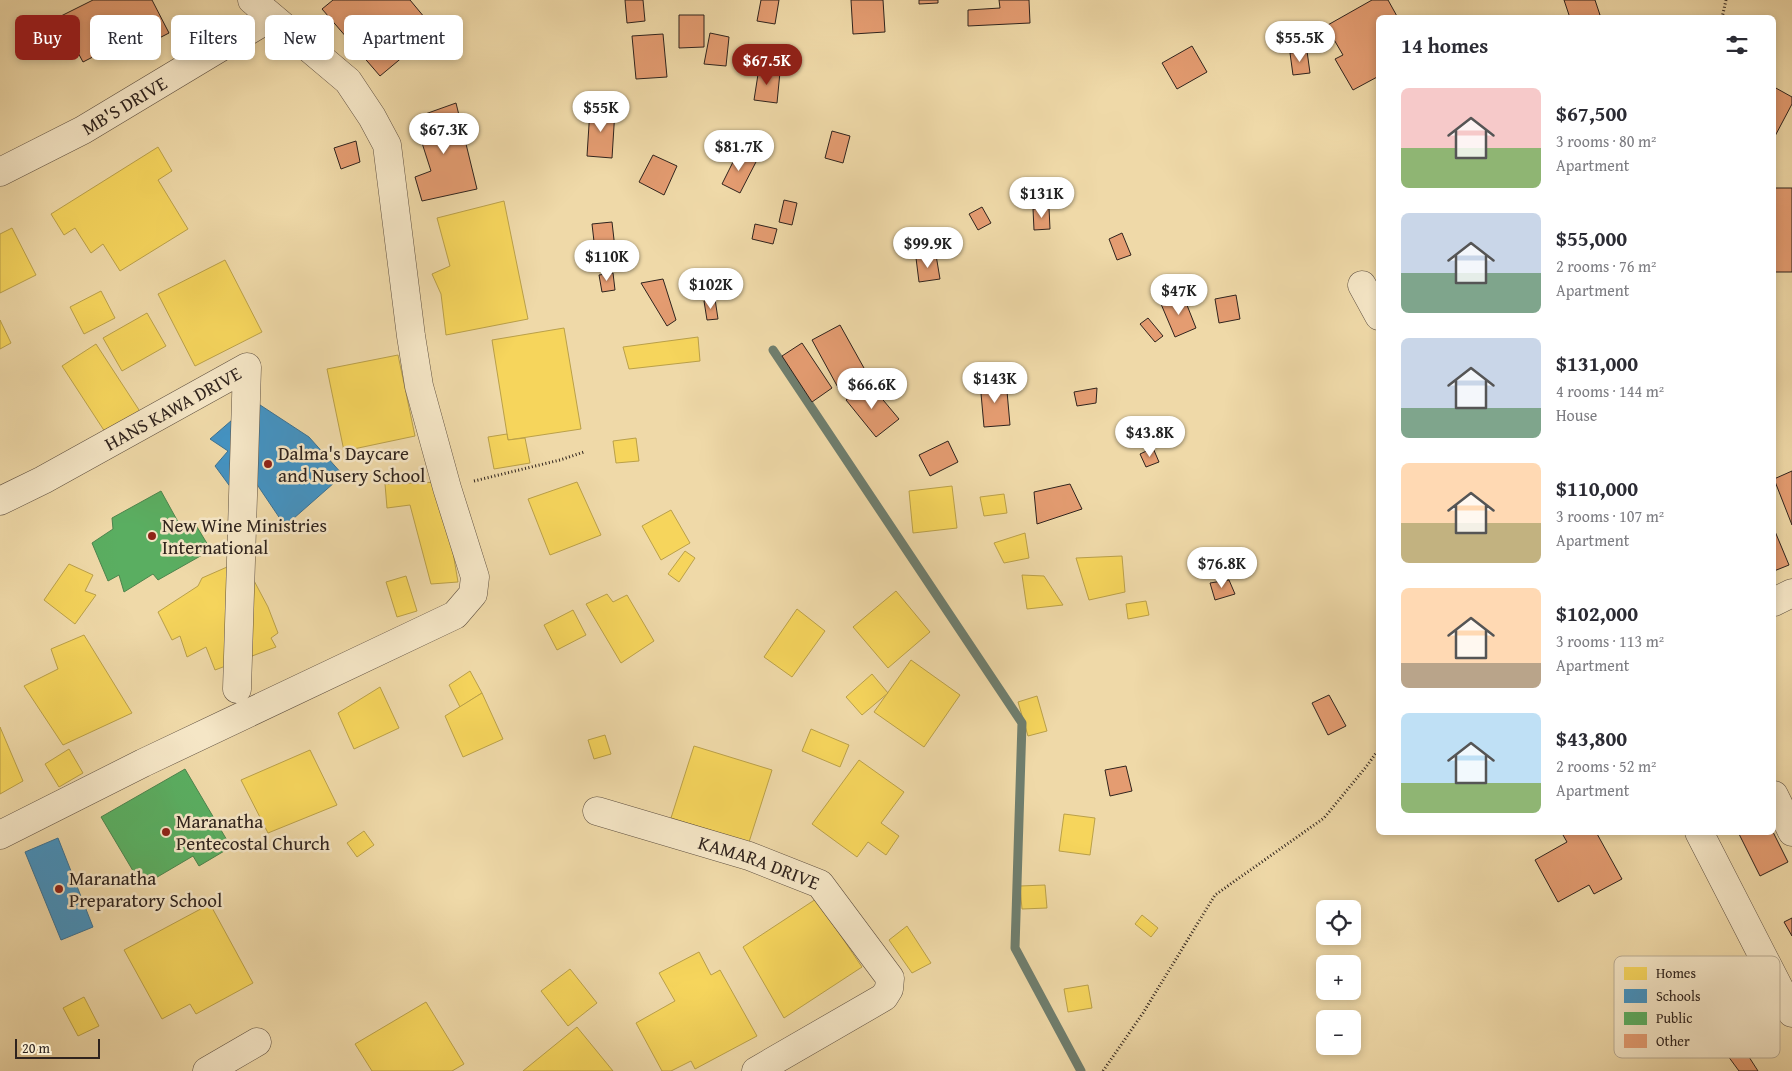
<!DOCTYPE html>
<html lang="en">
<head>
<meta charset="utf-8">
<style>
	:root { --surface:#fff; --page:#f2f2f3; --text:#2b2b33; --muted:#7c7c81; --accent:#8f2418 }
	body { margin:0; font-family:"Gentium Book Plus",serif; background:var(--page); color:var(--text); height:100vh; display:flex; flex-direction:column; font-size:19px; white-space:nowrap }
	* { box-sizing:border-box; margin:0 }
	p { font-size:16px; color:var(--muted) }
	.icon { flex:none; width:28px; height:28px; fill:none; stroke:currentColor; stroke-width:2; stroke-linecap:round; stroke-linejoin:round }
	.map { position:relative; flex:1; overflow:hidden }
	.panel { position:absolute; left:1376px; top:15px; width:400px; height:820px; display:flex; flex-direction:column; background:var(--surface); border-radius:8px; box-shadow:0 2px 8px #0003 }
	.panel>* { flex:none }
	.top-card { position:absolute; left:15px; top:15px; width:475px; height:45px; display:flex; gap:10px }
	.tools { position:absolute; left:1316px; top:900px; display:grid; gap:10px }
	.tools a { display:grid; place-items:center; width:45px; height:45px; border-radius:8px; background:var(--surface); box-shadow:0 2px 8px #0003; font-size:25px }
	.scale { position:absolute; left:15px; bottom:12px; width:85px; box-sizing:border-box; padding-left:5px; border:2px solid #2f231d; border-top:0; font-size:14px; line-height:18px; white-space:nowrap; color:#2f231d; -webkit-text-stroke:4px #f5e6c6; paint-order:stroke }
	.price { position:absolute; translate:-50% -42px; padding:0 11px; border-radius:18px; background:#fff; color:#222; font-size:16px; line-height:32px; filter:drop-shadow(0 1px 2px #0008) }
	.price::after { content:''; position:absolute; left:50%; top:30px; width:15px; height:11px; margin-left:-8px; background:inherit; clip-path:polygon(0 0,100% 0,50% 100%) }
	.price.current { background:var(--accent); color:#fff }
	ul { padding:0; list-style:none }
	li { display:flex; align-items:center; gap:15px; height:125px; padding:0 25px }
	li span { display:grid; place-items:center; flex:none; width:140px; height:100px; border-radius:8px; color:#555 }
	li>.icon { margin-inline-start:auto }
	span .icon { width:60px; height:60px; fill:#fffc; stroke-width:1 }
	li b { font-size:21px }
	h2 { display:flex; justify-content:space-between; align-items:center; height:60px; padding:0 25px; font-size:21px }
	.tag { padding:0 18px; border-radius:8px; background:var(--surface); box-shadow:0 2px 8px #0003; font-size:18px; line-height:45px }
	.tag.current { background:var(--accent); color:#fff }
	.map>svg:first-child { display:block }
	.homes { fill:#f6d55c; stroke:#baa049 }
	.schools { fill:#4393c3; stroke:#3d7191 }
	.public { fill:#5aae61; stroke:#4d844d }
	.lines { fill:none; stroke-linecap:round; stroke-linejoin:round }
	.stream { stroke:#6f7e6e; stroke-width:9 }
	.building { fill:#e49c71; stroke:#2f231d }
	.minor-casing { stroke:#5f5040; stroke-width:29 }
	.path { stroke:#2f231d; stroke-width:3; stroke-dasharray:1 2.5; stroke-linecap:butt }
	.minor { stroke:#f5e6c6; stroke-width:28 }
	.poi-dot { fill:#8f2418; stroke:#f5e6c6; stroke-width:2 }
	.labels { text-anchor:middle; stroke-width:5; stroke-linejoin:round; paint-order:stroke }
	.street-label { font-size:19px; fill:#2f231d; stroke:#f5e6c6 }
	.poi-label { font-size:19px; fill:#2f231d; stroke:#f5e6c6; text-anchor:start }
	.key { fill:#f5e6c6; stroke:#baac93; stroke-width:1 }
	.key-label { font-size:14px; fill:#2f231d }
</style>
</head>
<body>
<div class="map">
<svg width="1792" height="1071" viewBox="0 0 1792 1071">
	<rect width="100%" height="100%" fill="#efd9a8"/>
	<filter id="stains"><feTurbulence type="fractalNoise" baseFrequency=".004" numOctaves="4"/><feColorMatrix values="0 0 0 0 .2 0 0 0 0 .09 0 0 0 0 .02 0 0 0 .5 -.17"/></filter>
	<radialGradient id="worn" r=".72"><stop offset=".6" stop-color="#630" stop-opacity="0"/><stop offset="1" stop-color="#630" stop-opacity=".3"/></radialGradient>
	<g class="homes">
		<path d="M158,147L172,171L158,180L188,229L120,271L103,244L91,253L75,228L64,235L51,214Z"/>
		<path d="M504,201L528,319L446,335L441,294L432,274L450,266L437,218Z"/>
		<path d="M12,228L36,275L0,293V234Z"/>
		<path d="M225,260L262,332L195,366L158,294Z"/>
		<path d="M101,291L115,318L84,334L70,307Z"/>
		<path d="M147,313L166,346L122,371L103,338Z"/>
		<path d="M0,320L11,343L0,349Z"/>
		<path d="M564,328L581,429L508,440L492,340Z"/>
		<path d="M698,337L700,361L629,369L623,347Z"/>
		<path d="M96,344L141,413L107,435L62,366Z"/>
		<path d="M398,355L415,436L344,451L327,369Z"/>
		<path d="M507,434L508,440L525,438L530,463L494,469L488,437Z"/>
		<path d="M636,438L639,461L616,463L613,441Z"/>
		<path d="M441,482L458,582L431,584L410,505L387,508L385,484Z"/>
		<path d="M577,482L601,535L550,555L528,499Z"/>
		<path d="M952,486L957,528L913,533L909,491Z"/>
		<path d="M1004,494L1007,513L984,516L980,497Z"/>
		<path d="M671,510L690,543L661,560L642,526Z"/>
		<path d="M1025,533L1029,558L1004,563L994,543Z"/>
		<path d="M685,551L695,558L679,582L668,574Z"/>
		<path d="M1122,556L1125,592L1089,600L1076,558Z"/>
		<path d="M243,560L268,607L278,633L271,638L276,647L215,670L206,647L187,657L180,636L172,640L158,612L198,586L202,578Z"/>
		<path d="M69,564L93,575L85,591L96,595L75,624L44,600Z"/>
		<path d="M1022,575L1044,576L1063,605L1027,609Z"/>
		<path d="M406,576L417,611L397,617L386,582Z"/>
		<path d="M896,591L930,632L888,668L853,627Z"/>
		<path d="M607,594L613,602L627,595L654,641L621,663L586,604Z"/>
		<path d="M1146,601L1149,615L1128,619L1126,604Z"/>
		<path d="M797,609L825,631L792,677L764,657Z"/>
		<path d="M573,610L586,635L557,650L544,625Z"/>
		<path d="M84,635L132,713L63,745L24,686L58,669L51,649Z"/>
		<path d="M911,660L960,695L924,747L874,712Z"/>
		<path d="M470,671L482,693L460,707L449,685Z"/>
		<path d="M872,674L888,693L862,715L846,697Z"/>
		<path d="M380,687L399,728L354,749L338,713Z"/>
		<path d="M482,693L503,739L463,757L445,716Z"/>
		<path d="M1037,696L1047,731L1028,736L1018,702Z"/>
		<path d="M0,727L23,781L0,794Z"/>
		<path d="M811,729L849,745L840,767L802,751Z"/>
		<path d="M605,735L611,754L594,759L588,740Z"/>
		<path d="M694,746L772,770L749,842L671,818Z"/>
		<path d="M69,749L83,773L59,787L45,764Z"/>
		<path d="M310,750L337,805L268,833L241,780Z"/>
		<path d="M859,760L904,792L881,823L899,836L886,855L868,842L857,857L812,824Z"/>
		<path d="M1064,814L1095,818L1090,855L1059,851Z"/>
		<path d="M364,831L374,845L357,857L347,843Z"/>
		<path d="M1045,885L1047,908L1022,909L1020,886Z"/>
		<path d="M816,899L862,967L784,1018L743,947Z"/>
		<path d="M210,904L253,983L196,1014L190,1004L162,1019L124,950Z"/>
		<path d="M1142,915L1158,928L1151,937L1135,924Z"/>
		<path d="M907,926L931,963L912,973L889,940Z"/>
		<path d="M699,952L711,975L720,970L757,1036L695,1069L691,1061L671,1071H662L636,1023L675,1001L659,973Z"/>
		<path d="M570,969L597,1003L568,1026L541,991Z"/>
		<path d="M1088,985L1092,1008L1068,1012L1064,989Z"/>
		<path d="M84,997L99,1026L78,1036L63,1008Z"/>
		<path d="M426,1002L464,1064L452,1071H372L355,1044Z"/>
		<path d="M577,1027L613,1071H523Z"/>
	</g>
	<g class="schools">
		<path d="M254,401L309,437L343,475L285,526L256,483L237,496L215,466L228,451L210,439Z"/>
		<path d="M58,838L93,927L61,940L25,852Z"/>
	</g>
	<g class="public">
		<path d="M161,491L182,529L194,522L211,550L158,580L153,574L124,592L119,575L108,581L92,543L113,529L112,518Z"/>
		<path d="M185,769L231,847L199,866L193,856L142,886L101,817Z"/>
	</g>
	<g class="lines">
		<path class="stream" d="M773,350L1022,723L1015,948L1081,1071"/>
	</g>
	<g class="building">
		<path d="M93,0H152L169,33L128,54L122,42L83,62L59,17Z"/>
		<path d="M333,0H410L435,30L380,76L322,9Z"/>
		<path d="M625,0H643L645,21L627,23Z"/>
		<path d="M761,0H779L775,24L757,21Z"/>
		<path d="M851,0H883L885,32L853,34Z"/>
		<path d="M919,0H938V3L919,4Z"/>
		<path d="M999,0H1029L1030,23L968,26V10L1000,8Z"/>
		<path d="M1372,0H1388L1398,18H1379V76L1353,90L1335,59L1343,55L1326,26Z"/>
		<path d="M1564,0H1595L1600,15L1593,18H1570Z"/>
		<path d="M679,15H704V47L679,48Z"/>
		<path d="M710,33L729,37L726,66L704,64Z"/>
		<path d="M663,34L667,77L636,79L632,36Z"/>
		<path d="M1192,46L1207,72L1177,89L1162,63Z"/>
		<path d="M1307,51L1310,73L1293,75L1290,53Z"/>
		<path d="M759,68L780,72L777,103L754,100Z"/>
		<path d="M1774,87L1792,97V104L1774,138Z"/>
		<path d="M456,103L477,189L422,201L415,177L431,171L414,118Z"/>
		<path d="M590,109L615,110L612,158L587,156Z"/>
		<path d="M832,131L850,136L843,163L825,158Z"/>
		<path d="M356,141L360,162L341,169L334,148Z"/>
		<path d="M739,150L757,160L740,193L722,184Z"/>
		<path d="M653,155L677,166L664,195L639,182Z"/>
		<rect x="1774" y="188" width="18" height="84"/>
		<path d="M784,200L797,203L792,225L779,222Z"/>
		<path d="M982,207L991,223L978,230L969,214Z"/>
		<path d="M1049,208L1050,229L1034,230L1033,209Z"/>
		<path d="M612,222L617,266L597,268L592,224Z"/>
		<path d="M755,224L777,229L773,244L752,239Z"/>
		<path d="M1122,233L1131,255L1117,260L1109,239Z"/>
		<path d="M936,255L940,279L919,282L916,258Z"/>
		<path d="M613,273L615,290L602,292L599,275Z"/>
		<path d="M663,279L676,320L667,326L641,283Z"/>
		<path d="M1183,295L1196,328L1175,337L1161,304Z"/>
		<path d="M1236,295L1240,319L1219,323L1215,299Z"/>
		<path d="M715,299L718,319L707,320L704,301Z"/>
		<path d="M1148,318L1163,336L1155,342L1140,324Z"/>
		<path d="M840,325L869,377L841,393L812,340Z"/>
		<path d="M802,343L832,388L812,402L782,356Z"/>
		<path d="M1006,380L1010,425L984,427L980,382Z"/>
		<path d="M868,382L899,419L876,437L846,400Z"/>
		<path d="M1097,388L1096,403L1077,406L1074,392Z"/>
		<path d="M948,441L958,462L930,476L919,455Z"/>
		<path d="M1153,448L1159,462L1146,467L1140,454Z"/>
		<path d="M1792,471V525L1774,479Z"/>
		<path d="M1070,484L1082,509L1037,524L1034,492Z"/>
		<path d="M1774,529L1789,565L1774,571Z"/>
		<path d="M1229,580L1235,594L1215,600L1210,583Z"/>
		<path d="M1329,695L1346,726L1328,735L1312,703Z"/>
		<path d="M1126,766L1132,791L1110,796L1105,770Z"/>
		<path d="M1567,832H1596L1622,879L1594,894L1589,885L1558,902L1535,860L1567,842L1563,835Z"/>
		<path d="M1738,832H1773L1788,862L1760,876Z"/>
		<path d="M1792,918V936L1784,922Z"/>
		<path d="M1742,1046L1758,1071H1739L1728,1056Z"/>
	</g>
	<g class="lines">
		<g class="minor-casing">
			<g id="minor">
				<path id="s1" d="M0,172L83,130L271,17"/>
				<path d="M1362,285L1379,316"/>
				<path id="s2" d="M0,501L43,480L247,367L237,689"/>
				<path d="M1774,602L1792,593"/>
				<path d="M1774,795L1792,832"/>
				<path id="s3" d="M597,811L749,856L820,884L890,978L889,989L884,997L756,1071"/>
				<path d="M1699,832L1792,1013"/>
				<path d="M0,835L143,763L455,615L473,594L475,577L447,488L419,386L411,336L387,145L372,117L348,81L252,0"/>
				<path d="M207,1071L257,1042"/>
			</g>
		</g>
		<g class="path">
			<path d="M1722,18L1726,0"/>
			<path d="M474,481L560,460L584,452"/>
			<path d="M1103,1071L1143,1013L1215,895L1324,818L1366,767L1379,749"/>
		</g>
		<use href="#minor" class="minor"/>
	</g>
	<g class="poi-dot">
		<circle cx="268" cy="464" r="5"/>
		<circle cx="152" cy="536" r="5"/>
		<circle cx="166" cy="832" r="5"/>
		<circle cx="59" cy="889" r="5"/>
	</g>
	<g class="labels">
		<g class="street-label">
			<text dy="7" stroke="none"><textPath href="#s1" startOffset="141">MB'S DRIVE</textPath></text>
			<text dy="7" stroke="none"><textPath href="#s2" startOffset="196">HANS KAWA DRIVE</textPath></text>
			<text dy="7" stroke="none"><textPath href="#s3" startOffset="170">KAMARA DRIVE</textPath></text>
		</g>
		<g class="poi-label">
			<text x="278" y="460">Dalma's Daycare<tspan x="278" dy="22">and Nusery School</tspan></text>
			<text x="162" y="532">New Wine Ministries<tspan x="162" dy="22">International</tspan></text>
			<text x="176" y="828">Maranatha<tspan x="176" dy="22">Pentecostal Church</tspan></text>
			<text x="69" y="885">Maranatha<tspan x="69" dy="22">Preparatory School</tspan></text>
		</g>
	</g>
	<rect x="1614" y="956" width="166" height="102" rx="8" class="key"/>
	<rect x="1624" y="967" width="23" height="13" fill="#f6d55c"/>
	<rect x="1624" y="989" width="23" height="14" fill="#4393c3"/>
	<rect x="1624" y="1012" width="23" height="13" fill="#5aae61"/>
	<rect x="1624" y="1034" width="23" height="14" fill="#e49c71"/>
	<g class="key-label">
		<text x="1656" y="978">Homes</text>
		<text x="1656" y="1001">Schools</text>
		<text x="1656" y="1023">Public</text>
		<text x="1656" y="1046">Other</text>
	</g>
	<rect width="100%" height="100%" filter="url(#stains)"/>
	<rect width="100%" height="100%" fill="url(#worn)"/>
</svg>
<div class="tools">
<a><svg class="icon" aria-label="locate" viewBox="0 0 24 24"><circle cx="12" cy="12" r="6"/><path d="M12 2v4M12 18v4M2 12h4M18 12h4"/></svg></a>
<a>+</a>
<a>−</a>
</div>
<div class="scale">20 m</div>
<b class="price" style="left:1300px;top:63px">$55.5K</b>
<b class="price current" style="left:767px;top:86px">$67.5K</b>
<b class="price" style="left:601px;top:133px">$55K</b>
<b class="price" style="left:444px;top:155px">$67.3K</b>
<b class="price" style="left:739px;top:172px">$81.7K</b>
<b class="price" style="left:1042px;top:219px">$131K</b>
<b class="price" style="left:928px;top:269px">$99.9K</b>
<b class="price" style="left:607px;top:282px">$110K</b>
<b class="price" style="left:711px;top:310px">$102K</b>
<b class="price" style="left:1179px;top:316px">$47K</b>
<b class="price" style="left:995px;top:404px">$143K</b>
<b class="price" style="left:872px;top:410px">$66.6K</b>
<b class="price" style="left:1150px;top:458px">$43.8K</b>
<b class="price" style="left:1222px;top:589px">$76.8K</b>
<div class="top-card">
<a class="tag current">Buy</a>
<a class="tag">Rent</a>
<a class="tag">Filters</a>
<a class="tag">New</a>
<a class="tag">Apartment</a>
</div>
<section class="panel">
<h2>14 homes<svg class="icon" aria-label="filters" viewBox="0 0 24 24"><path d="M4 7h16M4 17h16"/><circle cx="9" cy="7" r="2"/><circle cx="15" cy="17" r="2"/></svg></h2>
<ul>
<li><span style="background:linear-gradient(#f6c9c9 60%,#8fb573 0)"><svg class="icon" aria-label="home" viewBox="0 0 24 24"><path d="M3 11l9-7 9 7M6 9v11h12V9"/></svg></span><div><b>$67,500</b><p>3 rooms · 80 m²</p><p>Apartment</p></div></li>
<li><span style="background:linear-gradient(#c9d6e8 60%,#7fa58c 0)"><svg class="icon" aria-label="home" viewBox="0 0 24 24"><path d="M3 11l9-7 9 7M6 9v11h12V9"/></svg></span><div><b>$55,000</b><p>2 rooms · 76 m²</p><p>Apartment</p></div></li>
<li><span style="background:linear-gradient(#c9d6e8 70%,#7fa58c 0)"><svg class="icon" aria-label="home" viewBox="0 0 24 24"><path d="M3 11l9-7 9 7M6 9v11h12V9"/></svg></span><div><b>$131,000</b><p>4 rooms · 144 m²</p><p>House</p></div></li>
<li><span style="background:linear-gradient(#ffd9b3 60%,#c2b280 0)"><svg class="icon" aria-label="home" viewBox="0 0 24 24"><path d="M3 11l9-7 9 7M6 9v11h12V9"/></svg></span><div><b>$110,000</b><p>3 rooms · 107 m²</p><p>Apartment</p></div></li>
<li><span style="background:linear-gradient(#ffd9b3 75%,#b9a48a 0)"><svg class="icon" aria-label="home" viewBox="0 0 24 24"><path d="M3 11l9-7 9 7M6 9v11h12V9"/></svg></span><div><b>$102,000</b><p>3 rooms · 113 m²</p><p>Apartment</p></div></li>
<li><span style="background:linear-gradient(#bfe0f5 70%,#8fb573 0)"><svg class="icon" aria-label="home" viewBox="0 0 24 24"><path d="M3 11l9-7 9 7M6 9v11h12V9"/></svg></span><div><b>$43,800</b><p>2 rooms · 52 m²</p><p>Apartment</p></div></li>
</ul>
</section>
</div>
</body>
</html>
